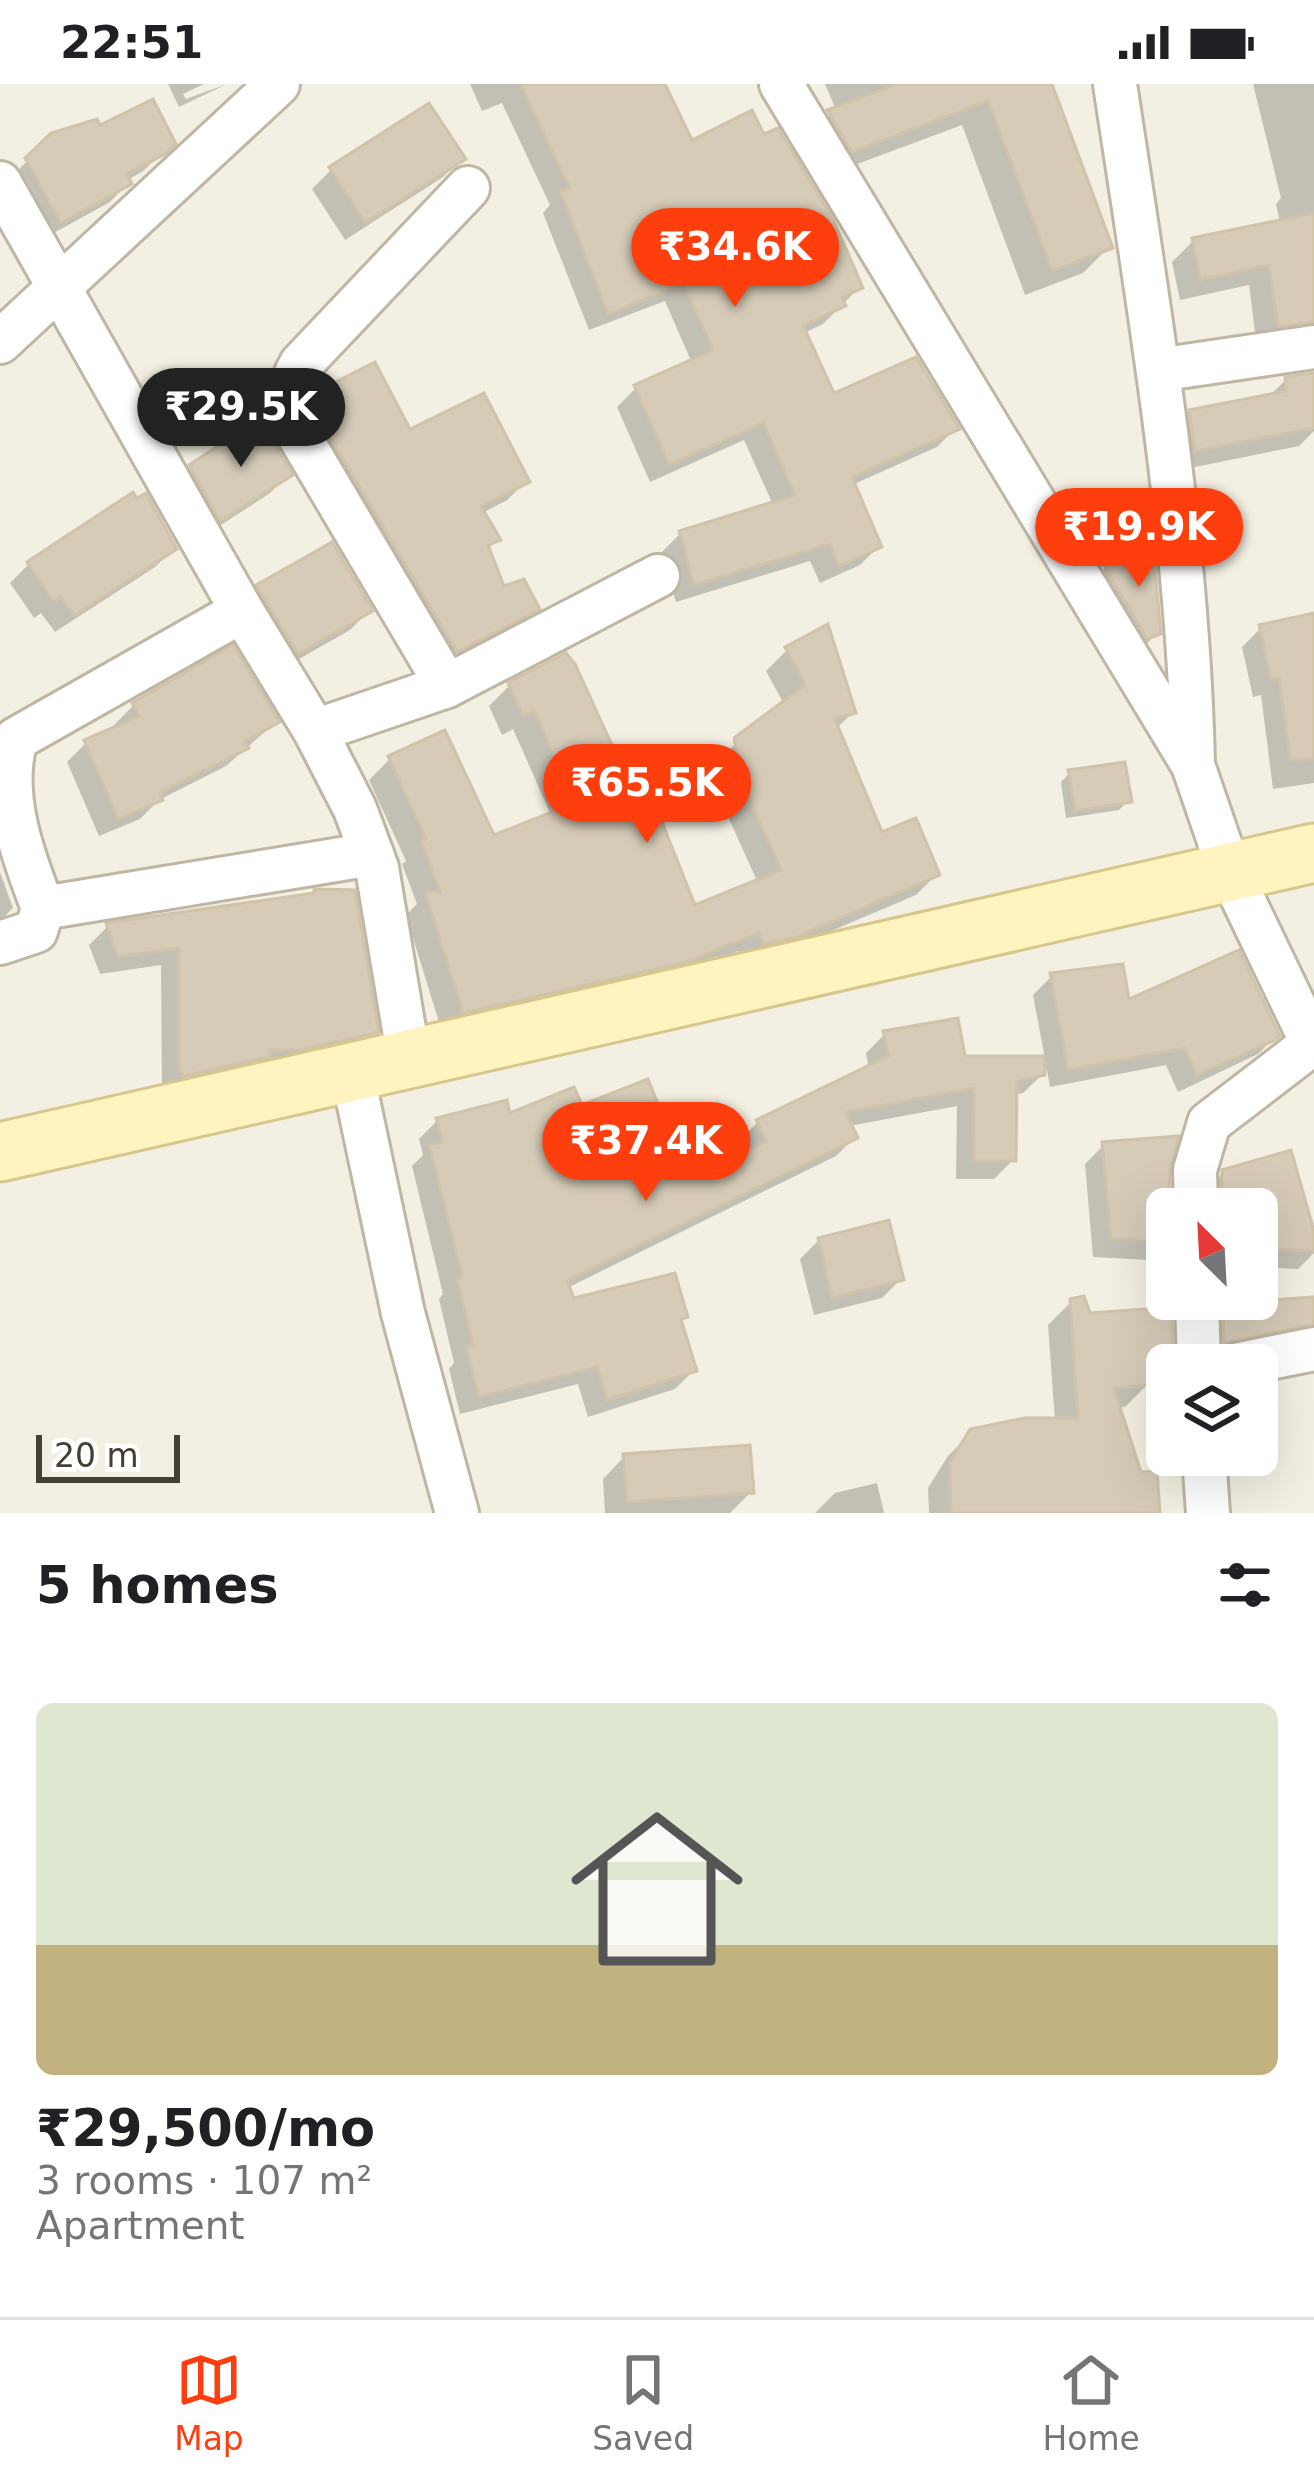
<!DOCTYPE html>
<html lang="en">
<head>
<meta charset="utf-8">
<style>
	:root { --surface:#fff; --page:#f2f2f2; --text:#202124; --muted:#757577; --line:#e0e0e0; --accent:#ff3e0d }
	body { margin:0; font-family:"DejaVu Sans",sans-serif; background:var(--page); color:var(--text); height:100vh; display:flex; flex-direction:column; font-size:45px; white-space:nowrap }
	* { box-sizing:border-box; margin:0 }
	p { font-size:39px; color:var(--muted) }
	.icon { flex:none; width:66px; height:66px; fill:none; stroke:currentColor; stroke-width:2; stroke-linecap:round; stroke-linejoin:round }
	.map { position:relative; height:1429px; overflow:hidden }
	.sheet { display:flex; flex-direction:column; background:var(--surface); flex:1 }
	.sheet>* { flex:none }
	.needle { width:78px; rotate:336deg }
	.buttons { position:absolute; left:1146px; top:1104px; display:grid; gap:24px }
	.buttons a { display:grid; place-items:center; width:132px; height:132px; border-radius:18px; background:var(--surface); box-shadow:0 12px 48px #0002; font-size:60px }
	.scale { position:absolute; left:36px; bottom:30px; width:144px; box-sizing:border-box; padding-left:12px; border:6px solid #453f32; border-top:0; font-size:33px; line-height:42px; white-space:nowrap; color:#453f32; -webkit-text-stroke:9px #fff; paint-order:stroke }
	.price { position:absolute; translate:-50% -102px; padding:0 27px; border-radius:42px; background:var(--accent); color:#fff; font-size:39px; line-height:78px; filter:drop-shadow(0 3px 6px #0008) }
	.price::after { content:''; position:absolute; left:50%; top:72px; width:36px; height:27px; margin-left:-18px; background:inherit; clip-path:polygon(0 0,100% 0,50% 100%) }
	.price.on { background:#222; color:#fff }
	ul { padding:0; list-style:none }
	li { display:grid; align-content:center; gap:24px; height:636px; padding:0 36px }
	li+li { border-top:3px solid var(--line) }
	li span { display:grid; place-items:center; height:372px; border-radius:18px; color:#555 }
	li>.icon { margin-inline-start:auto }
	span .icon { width:216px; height:216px; fill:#fffc; stroke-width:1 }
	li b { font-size:51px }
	h2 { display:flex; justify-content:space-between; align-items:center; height:144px; padding:0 36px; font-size:51px }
	.status { display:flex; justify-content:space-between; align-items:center; height:84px; padding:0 60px; background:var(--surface); direction:ltr }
	.status svg { height:33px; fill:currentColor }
	.menu { display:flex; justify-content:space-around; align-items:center; height:168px; border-top:3px solid var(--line); background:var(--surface); font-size:33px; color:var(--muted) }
	.menu a { display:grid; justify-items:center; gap:6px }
	.menu .on { color:var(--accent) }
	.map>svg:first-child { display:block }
	.shadow { fill:#0003 }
	.building { fill:#d5cbb7; stroke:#d1c3a9; stroke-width:3 }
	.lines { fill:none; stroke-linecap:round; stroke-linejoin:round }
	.minor-casing { stroke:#bfb7a4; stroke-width:48 }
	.secondary-casing { stroke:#d7c78d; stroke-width:63 }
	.minor { stroke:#fff; stroke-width:42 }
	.secondary { stroke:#fff3c0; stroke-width:57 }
</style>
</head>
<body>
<div class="status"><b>22:51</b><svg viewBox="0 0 49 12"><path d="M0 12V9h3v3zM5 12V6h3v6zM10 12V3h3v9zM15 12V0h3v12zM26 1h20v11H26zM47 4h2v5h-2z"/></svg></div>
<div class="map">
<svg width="1314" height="1429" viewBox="0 0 1314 1429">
	<rect width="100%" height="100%" fill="#f3efe2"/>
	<g class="shadow">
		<path d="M168,0H204L183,10L186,15L227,0L179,23Z"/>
		<path d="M470,0H662L690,60L860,203L823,240L804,249L832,313L956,344L937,363L852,401L879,462L860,481L820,499L810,477L676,518L661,469L680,450L773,421L744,356L650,398L617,323L636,304L692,279L665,217L589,246L543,129L550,121L502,19L482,27Z"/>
		<path d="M825,0H1049L1109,163L1083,189L1025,211L962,41L825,92L802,55L836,26Z"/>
		<path d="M1253,0H1314V270L1257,263L1249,201L1180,216L1172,178L1193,157L1280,139L1276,120L1281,114Z"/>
		<path d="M428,23L462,74L443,93L345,156L312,105L331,86Z"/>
		<path d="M99,45L172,59L142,88L127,96L128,99L110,118L41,156L8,96L53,52Z"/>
		<path d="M1314,292V347L1299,362L1175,387L1169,350L1190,329L1268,313L1286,296Z"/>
		<path d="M318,311L526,398L507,416L482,429L497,455L487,466L502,505L537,524L518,543L437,585L298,330Z"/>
		<path d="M266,352L289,390L270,409L201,454L172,402L191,383Z"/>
		<path d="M174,464L155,483L55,548L41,529L34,534L10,499L29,480Z"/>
		<path d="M1147,469L1158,549L1138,568L1086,503L1105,484Z"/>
		<path d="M258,503L369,527L350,546L278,587L239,522Z"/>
		<path d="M1314,532V699L1273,705L1261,611L1253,613L1242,563L1261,544Z"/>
		<path d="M787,566L853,628L836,645L881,752L937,790L916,811L770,873L743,879L738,867L664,897L442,948L406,831L417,820L402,780L406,777L369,696L390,675L492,755L551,731L513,645L502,651L489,622L510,601L629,706L667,734L660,741L693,825L758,799L720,715L715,677L784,620L766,587Z"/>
		<path d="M134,621L276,638L226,682L159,716L140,735L99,752L67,678L86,659L117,645L115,640Z"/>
		<path d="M1070,689L1128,717L1119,726L1066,734L1061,698Z"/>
		<path d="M0,788L13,824L0,837Z"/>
		<path d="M313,813L375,947L356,966L162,1005L161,881L100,890L89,861L108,842Z"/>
		<path d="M1052,892L1127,920L1277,951L1258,970L1178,1008L1166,981L1050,1003L1047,986L1023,1009L1014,1011L1013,1076L994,1095H956L957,1022L849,1042L855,1053L836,1072L567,1204L572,1217L685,1232L679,1238L694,1286L675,1305L588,1333L578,1300L460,1330L449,1285L454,1279L439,1215L443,1210L412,1082L423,1071L419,1055L438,1036L581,1025L685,1095L745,1069L739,1057L758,1038L869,985L866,969L885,950L963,975H1045L1033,911Z"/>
		<path d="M1104,1061L1167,1086V1177L1093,1173L1085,1080Z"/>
		<path d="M1223,1089L1314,1158V1169L1298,1185L1257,1183V1125H1203L1204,1108Z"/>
		<path d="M819,1156L901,1195L882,1214L814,1231L800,1175Z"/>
		<path d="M1314,1216V1263L1206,1276L1205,1241L1224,1222Z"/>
		<path d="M1071,1218L1088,1233L1170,1267L1148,1295V1300L1125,1323H1117L1139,1391L1154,1390L1157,1429H929L928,1404L948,1372L972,1348L1055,1337L1048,1241Z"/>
		<path d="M624,1373L751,1408L730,1429H605L603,1395Z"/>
		<path d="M877,1399L884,1429H815L835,1409Z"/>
	</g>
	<g class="building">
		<path d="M520,0H665L692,56L752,26L764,50L778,44L833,135L863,204L842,213L846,222L803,241L834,309L916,273L960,345L852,393L882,463L839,482L830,460L694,501L679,447L795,411L763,339L669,381L634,301L713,266L684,200L608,230L560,107L570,104Z"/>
		<path d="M897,0H1052L1113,164L1052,187L988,17L852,68L827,26Z"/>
		<path d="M153,15L176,60L165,70L127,90L132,100L61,139L25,74L51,49L97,35L100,41Z"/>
		<path d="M429,19L466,75L365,139L329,83Z"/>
		<path d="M1314,129V238L1278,243L1269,181L1200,196L1192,154Z"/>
		<path d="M375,278L410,345L484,309L530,398L481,422L501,456L488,461L504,502L524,495L540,525L457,568L316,329V308Z"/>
		<path d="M1314,289V344L1195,367L1189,326L1286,307L1285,293Z"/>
		<path d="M264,332L269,351L293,391L220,437L189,381Z"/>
		<path d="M133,408L137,414L146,409L177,465L75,531L61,513L54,518L27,478Z"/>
		<path d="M332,458L373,527L298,570L256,501Z"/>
		<path d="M1149,466L1155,484L1161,550L1147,555L1104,481Z"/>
		<path d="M1314,529V675L1290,676L1279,594L1271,596L1259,541Z"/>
		<path d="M828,540L856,629L835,635L882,748L916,734L940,791L794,854L764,860L759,849L687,878L463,929L425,808H440L421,757L426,755L388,672L445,646L494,751L575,719L534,627L523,632L508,599L566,569L575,580L631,703L659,694L670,735L662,738L695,821L781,786L740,693L734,654L805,601L785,563Z"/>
		<path d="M233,561L280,638L245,657L249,664L160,709L163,716L118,735L84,656L139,632L132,619Z"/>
		<path d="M1125,678L1132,718L1075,727L1068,686Z"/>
		<path d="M314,805L355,806L379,948L299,966H269L272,972L183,992L179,985V864L118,873L106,839L314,809Z"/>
		<path d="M1239,866L1280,952L1275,956L1197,991L1185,964L1068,986L1050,889L1123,880L1129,915Z"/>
		<path d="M958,934L965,972H1044L1045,991L1017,997L1016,1077H973L974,1004L846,1028L858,1054L567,1197L574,1214L675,1189L688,1233L681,1235L697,1287L607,1316L597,1283L479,1313L466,1263L473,1262L457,1193L462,1192L429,1061L442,1058L436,1034L507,1016L510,1029L574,1003L582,1021L648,995L686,1091L767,1057L756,1036L888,972L883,947Z"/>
		<path d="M1179,1052L1170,1086L1167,1158L1111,1155L1102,1058Z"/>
		<path d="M1291,1066L1314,1147V1167L1257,1164V1125H1221L1222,1086Z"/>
		<path d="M889,1136L904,1196L832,1214L818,1154Z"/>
		<path d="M1084,1212L1090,1229L1172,1223L1173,1268L1161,1269L1162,1284L1150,1285L1151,1301L1114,1304L1141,1388L1157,1387L1160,1429H951L950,1379L970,1345L1025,1334H1078L1070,1215Z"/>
		<path d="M1314,1213V1240L1224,1259L1223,1219Z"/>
		<path d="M750,1361L754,1409L627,1418L623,1370Z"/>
	</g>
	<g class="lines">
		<g class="minor-casing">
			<g id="minor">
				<path d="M781,0L1193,681L1229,786L1314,963"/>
				<path d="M1115,0C1149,225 1188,452 1193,680"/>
				<path d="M0,99L242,527L315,647L355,725L377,784L409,975"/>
				<path d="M0,258L278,0"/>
				<path d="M1158,286L1314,263"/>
				<path d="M447,602L291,338C287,314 289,301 301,280L468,104"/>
				<path d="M315,647L447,602L658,492"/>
				<path d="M43,824C22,770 0,710 16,655L242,527"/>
				<path d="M0,859L36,847L43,824L372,770"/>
				<path d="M352,988L403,1229L457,1429"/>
				<path d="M1196,1125L1195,1086L1209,1039L1312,960"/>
				<path d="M1197,1215L1199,1281"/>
				<path d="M1235,1281L1314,1265"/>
				<path d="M1204,1371L1208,1429"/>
			</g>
		</g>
		<g class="secondary-casing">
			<path id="secondary" d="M0,1068L1314,769"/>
		</g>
		<use href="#minor" class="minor"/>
		<use href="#secondary" class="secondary"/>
	</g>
</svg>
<div class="buttons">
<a><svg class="needle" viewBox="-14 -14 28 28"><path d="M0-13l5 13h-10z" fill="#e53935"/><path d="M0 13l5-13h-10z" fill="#757577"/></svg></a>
<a><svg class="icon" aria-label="layers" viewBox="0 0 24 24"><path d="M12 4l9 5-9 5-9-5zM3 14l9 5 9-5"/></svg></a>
</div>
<div class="scale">20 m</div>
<b class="price" style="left:735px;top:226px">₹34.6K</b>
<b class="price on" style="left:241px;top:386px">₹29.5K</b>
<b class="price" style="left:1139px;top:506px">₹19.9K</b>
<b class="price" style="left:647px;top:762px">₹65.5K</b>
<b class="price" style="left:646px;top:1120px">₹37.4K</b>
</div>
<section class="sheet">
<h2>5 homes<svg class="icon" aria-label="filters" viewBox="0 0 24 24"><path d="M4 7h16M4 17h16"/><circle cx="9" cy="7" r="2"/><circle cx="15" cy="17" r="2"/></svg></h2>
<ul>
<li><span style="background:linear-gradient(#dfe7d0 65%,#c2b280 0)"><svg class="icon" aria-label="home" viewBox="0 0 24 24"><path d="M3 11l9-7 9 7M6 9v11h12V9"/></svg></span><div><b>₹29,500/mo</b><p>3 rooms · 107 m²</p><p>Apartment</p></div></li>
</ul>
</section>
<nav class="menu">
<a class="on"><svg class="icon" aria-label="map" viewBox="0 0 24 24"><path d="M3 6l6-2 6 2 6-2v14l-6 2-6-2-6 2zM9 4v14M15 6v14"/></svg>Map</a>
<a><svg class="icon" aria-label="saved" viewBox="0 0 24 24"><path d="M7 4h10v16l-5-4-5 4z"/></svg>Saved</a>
<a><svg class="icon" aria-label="home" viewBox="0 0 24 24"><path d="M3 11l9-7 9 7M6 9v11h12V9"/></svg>Home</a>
</nav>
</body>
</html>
